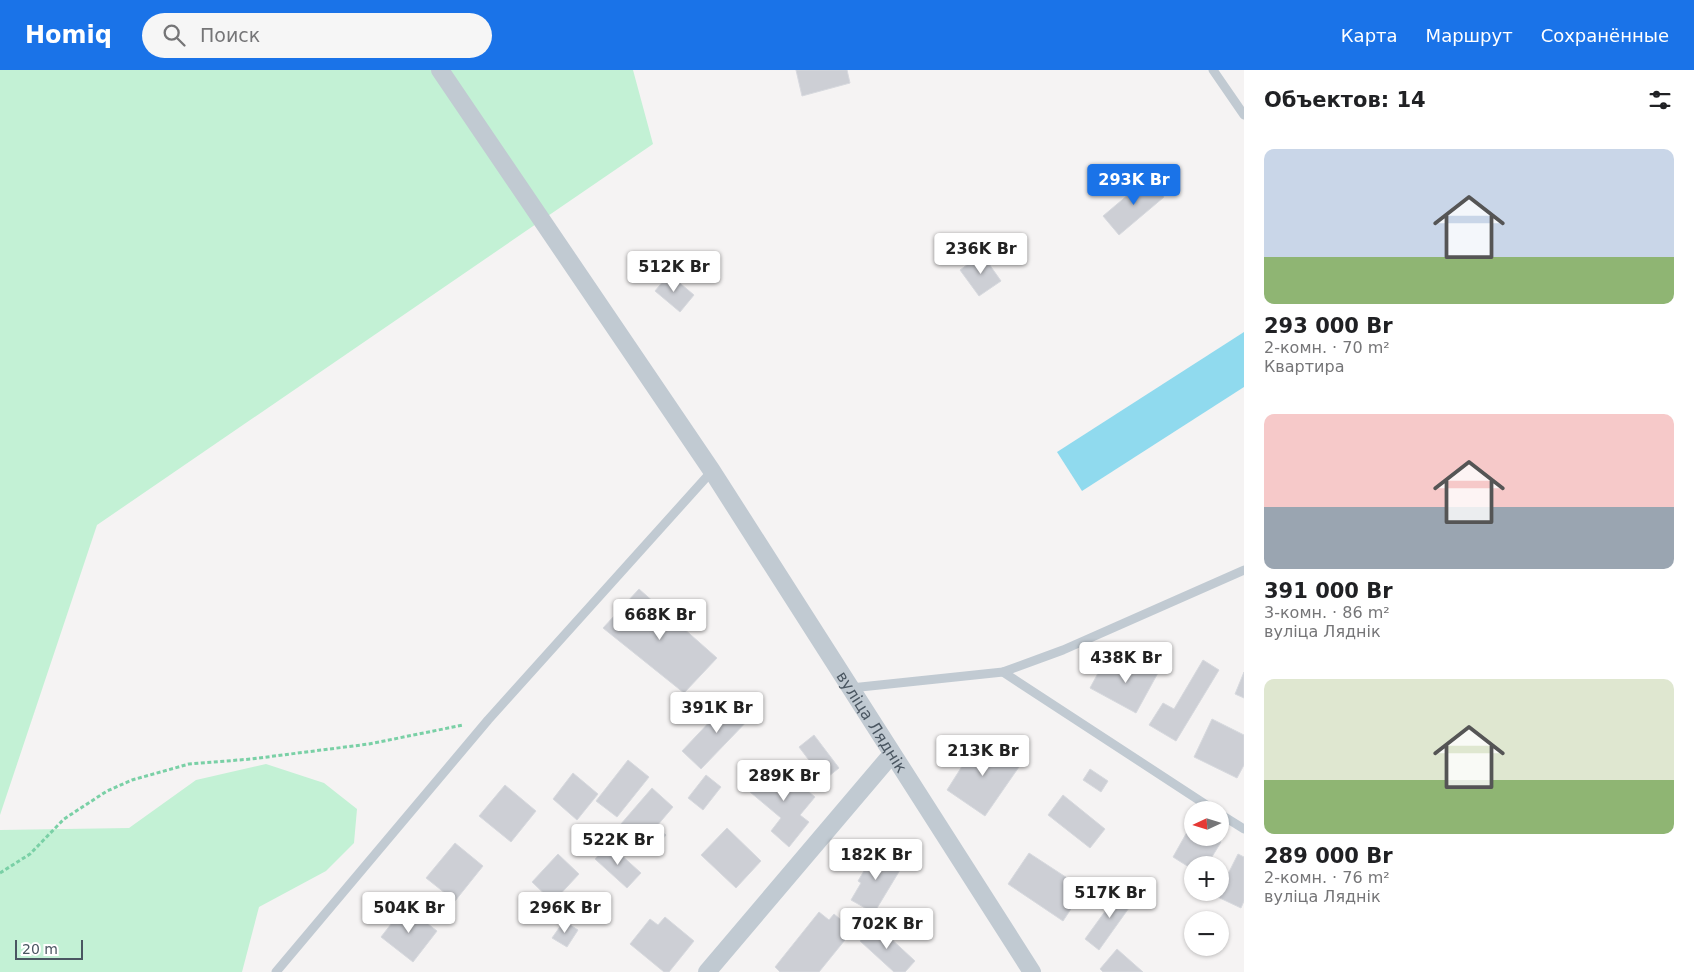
<!DOCTYPE html>
<html lang="ru">
<head>
<meta charset="utf-8">
<style>
	:root { --surface:#fff; --page:#f6f6f6; --text:#202124; --muted:#757577; --accent:#1a73e8 }
	body { margin:0; font-family:"DejaVu Sans",sans-serif; background:var(--page); color:var(--text); height:100vh; display:flex; flex-direction:column; font-size:19px; white-space:nowrap }
	* { box-sizing:border-box; margin:0 }
	p { font-size:16px; color:var(--muted) }
	.icon { flex:none; width:28px; height:28px; fill:none; stroke:currentColor; stroke-width:2; stroke-linecap:round; stroke-linejoin:round }
	.map { position:relative; flex:1; overflow:hidden }
	.side { display:flex; flex-direction:column; background:var(--surface); width:450px }
	.side>* { flex:none }
	.needle { width:32px; rotate:266deg }
	.controls { position:absolute; left:1184px; top:731px; display:grid; gap:10px }
	.controls a { display:grid; place-items:center; width:45px; height:45px; border-radius:50%; background:var(--surface); box-shadow:0 1px 4px #0004; font-size:25px }
	.scale { position:absolute; left:15px; bottom:12px; width:68px; box-sizing:border-box; padding-left:5px; border:2px solid #4a5661; border-top:0; font-size:14px; line-height:18px; white-space:nowrap; color:#4a5661; -webkit-text-stroke:4px #fff; paint-order:stroke }
	.price { position:absolute; translate:-50% -42px; padding:0 11px; border-radius:5px; background:#fff; color:#222; font-size:16px; line-height:32px; filter:drop-shadow(0 1px 2px #0008) }
	.price::after { content:''; position:absolute; left:50%; top:30px; width:15px; height:11px; margin-left:-8px; background:inherit; clip-path:polygon(0 0,100% 0,50% 100%) }
	.price.on { background:var(--accent); color:#fff }
	ul { padding:0; list-style:none }
	li { display:grid; align-content:center; gap:10px; height:265px; padding:0 20px }
	li span { display:grid; place-items:center; height:155px; border-radius:10px; color:#555 }
	li>.icon { margin-inline-start:auto }
	span .icon { width:90px; height:90px; fill:#fffc; stroke-width:1 }
	li b { font-size:21px }
	h2 { display:flex; justify-content:space-between; align-items:center; height:60px; padding:0 20px; font-size:21px }
	header { display:flex; align-items:center; gap:30px; box-sizing:border-box; height:70px; padding:0 25px; background:var(--accent); color:#fff }
	header strong { font-size:24px }
	nav { display:flex; gap:28px; margin-inline-start:auto; font-size:18px }
	.search { width:350px; height:45px; background:var(--page); display:flex; align-items:center; gap:12px; box-sizing:border-box; padding:0 18px; border-radius:28px; color:var(--muted); font-size:19px }
	main { display:flex; flex:1; min-height:0 }
	.map>svg:first-child { display:block }
	.green { fill:#c3f1d5 }
	.water { fill:#90daee }
	.building { fill:#cdcfd5; stroke:#d7d9de }
	.lines { fill:none; stroke-linecap:round; stroke-linejoin:round }
	.path { stroke:#7ad0a6; stroke-width:3; stroke-dasharray:4 2.5; stroke-linecap:butt }
	.lane { stroke:#c1cad2; stroke-width:9 }
	.street { stroke:#c1cad2; stroke-width:18 }
	.labels { text-anchor:middle; stroke-width:5; stroke-linejoin:round; paint-order:stroke }
	.street-label { font-size:16px; fill:#4a5661; stroke:#fff }
</style>
</head>
<body>
<header>
<strong>Homiq</strong>
<div class="search"><svg class="icon" aria-label="search" viewBox="0 0 24 24"><circle cx="10" cy="10" r="6"/><path d="M15 15l6 6"/></svg>Поиск</div>
<nav><a>Карта</a><a>Маршрут</a><a>Сохранённые</a></nav>
</header>
<main>
<div class="map">
<svg width="1244" height="902" viewBox="0 0 1244 902">
	<rect width="100%" height="100%" fill="#f5f3f3"/>
	<g class="green">
		<path d="M0,0H633L653,74L97,455L0,745Z"/>
		<path d="M266,694L324,713L357,739L354,773L326,801L259,837L242,902H0V760L129,758L196,710Z"/>
	</g>
	<path class="water" d="M1244,262V317L1082,421L1057,382Z"/>
	<g class="building">
		<path d="M796,0H847L850,13L802,26Z"/>
		<path d="M1148,108L1164,127L1119,165L1103,146Z"/>
		<path d="M982,184L1001,211L979,226L960,200Z"/>
		<path d="M669,204L694,225L680,242L655,221Z"/>
		<path d="M639,519L717,588L684,623L603,558Z"/>
		<path d="M1133,587L1159,601L1136,643L1090,618L1103,594L1123,605Z"/>
		<path d="M1203,590L1219,600L1176,671L1149,655L1163,633L1174,639Z"/>
		<path d="M1244,602V628L1235,624Z"/>
		<path d="M732,628L751,647L701,699L682,681Z"/>
		<path d="M1212,649L1244,665V695L1237,708L1194,687Z"/>
		<path d="M814,665L839,698L824,710L799,677Z"/>
		<path d="M980,668L1021,694L985,746L947,720Z"/>
		<path d="M628,690L649,707L617,747L596,731Z"/>
		<path d="M774,693L815,727L800,745L809,752L789,777L771,761L781,748L750,722Z"/>
		<path d="M1090,699L1108,711L1101,722L1083,710Z"/>
		<path d="M573,703L598,724L577,750L553,729Z"/>
		<path d="M706,705L721,717L703,740L688,728Z"/>
		<path d="M505,715L536,741L511,772L479,746Z"/>
		<path d="M652,718L673,737L656,757L666,765L653,780L637,766L623,782L608,769Z"/>
		<path d="M1063,725L1105,759L1090,778L1048,745Z"/>
		<path d="M1191,755L1192,768H1213L1221,772L1207,795H1192V799L1173,787Z"/>
		<path d="M727,758L761,791L736,818L701,785Z"/>
		<path d="M455,773L483,796L455,831L426,808Z"/>
		<path d="M609,774L641,803L627,818L595,789Z"/>
		<path d="M877,779L903,795L874,843L851,830L861,813L858,811Z"/>
		<path d="M1029,783L1084,819L1063,851L1008,814Z"/>
		<path d="M558,784L579,804L553,832L532,812Z"/>
		<path d="M1238,784L1244,787V831L1241,838L1207,822H1220V805L1226,808Z"/>
		<path d="M1122,818L1136,828L1099,880L1085,869Z"/>
		<path d="M405,836L437,861L413,892L381,867Z"/>
		<path d="M819,842L829,850L834,844L853,860L819,902H780L775,897Z"/>
		<path d="M665,847L694,871L669,902H664L630,874L650,849L658,855Z"/>
		<path d="M564,851L578,860L567,877L552,868Z"/>
		<path d="M875,854L915,891L905,902H894L860,871Z"/>
		<path d="M1117,879L1143,902H1103L1100,899Z"/>
	</g>
	<g class="lines">
		<path class="path" d="M0,803L30,784L64,749L107,721L132,710L189,694L251,689L369,674L463,655"/>
		<g class="lane">
			<path d="M1213,0L1244,45"/>
			<path d="M1003,602L1214,740"/>
			<path d="M851,618L1003,602L1063,580L1244,500"/>
			<path d="M1220,744L1244,759"/>
			<path d="M276,902L488,650L712,401"/>
		</g>
		<g class="street">
			<path id="s1" d="M440,0L712,401L1032,902"/>
			<path d="M707,902L892,684"/>
		</g>
	</g>
	<g class="labels">
		<g class="street-label">
			<text dy="6" stroke="none"><textPath href="#s1" startOffset="782">вуліца Ляднік</textPath></text>
		</g>
	</g>
</svg>
<div class="controls">
<a><svg class="needle" viewBox="-14 -14 28 28"><path d="M0-13l5 13h-10z" fill="#e53935"/><path d="M0 13l5-13h-10z" fill="#757577"/></svg></a>
<a>+</a>
<a>−</a>
</div>
<div class="scale">20 m</div>
<b class="price on" style="left:1134px;top:136px">293K Br</b>
<b class="price" style="left:981px;top:205px">236K Br</b>
<b class="price" style="left:674px;top:223px">512K Br</b>
<b class="price" style="left:660px;top:571px">668K Br</b>
<b class="price" style="left:1126px;top:614px">438K Br</b>
<b class="price" style="left:717px;top:664px">391K Br</b>
<b class="price" style="left:983px;top:707px">213K Br</b>
<b class="price" style="left:784px;top:732px">289K Br</b>
<b class="price" style="left:618px;top:796px">522K Br</b>
<b class="price" style="left:876px;top:811px">182K Br</b>
<b class="price" style="left:1110px;top:849px">517K Br</b>
<b class="price" style="left:409px;top:864px">504K Br</b>
<b class="price" style="left:565px;top:864px">296K Br</b>
<b class="price" style="left:887px;top:880px">702K Br</b>
</div>
<section class="side">
<h2>Объектов: 14<svg class="icon" aria-label="filters" viewBox="0 0 24 24"><path d="M4 7h16M4 17h16"/><circle cx="9" cy="7" r="2"/><circle cx="15" cy="17" r="2"/></svg></h2>
<ul>
<li><span style="background:linear-gradient(#c9d6e8 70%,#8fb573 0)"><svg class="icon" aria-label="home" viewBox="0 0 24 24"><path d="M3 11l9-7 9 7M6 9v11h12V9"/></svg></span><div><b>293 000 Br</b><p>2-комн. · 70 m²</p><p>Квартира</p></div></li>
<li><span style="background:linear-gradient(#f6c9c9 60%,#9aa5b1 0)"><svg class="icon" aria-label="home" viewBox="0 0 24 24"><path d="M3 11l9-7 9 7M6 9v11h12V9"/></svg></span><div><b>391 000 Br</b><p>3-комн. · 86 m²</p><p>вуліца Ляднік</p></div></li>
<li><span style="background:linear-gradient(#dfe7d0 65%,#8fb573 0)"><svg class="icon" aria-label="home" viewBox="0 0 24 24"><path d="M3 11l9-7 9 7M6 9v11h12V9"/></svg></span><div><b>289 000 Br</b><p>2-комн. · 76 m²</p><p>вуліца Ляднік</p></div></li>
</ul>
</section>
</main>
</body>
</html>
